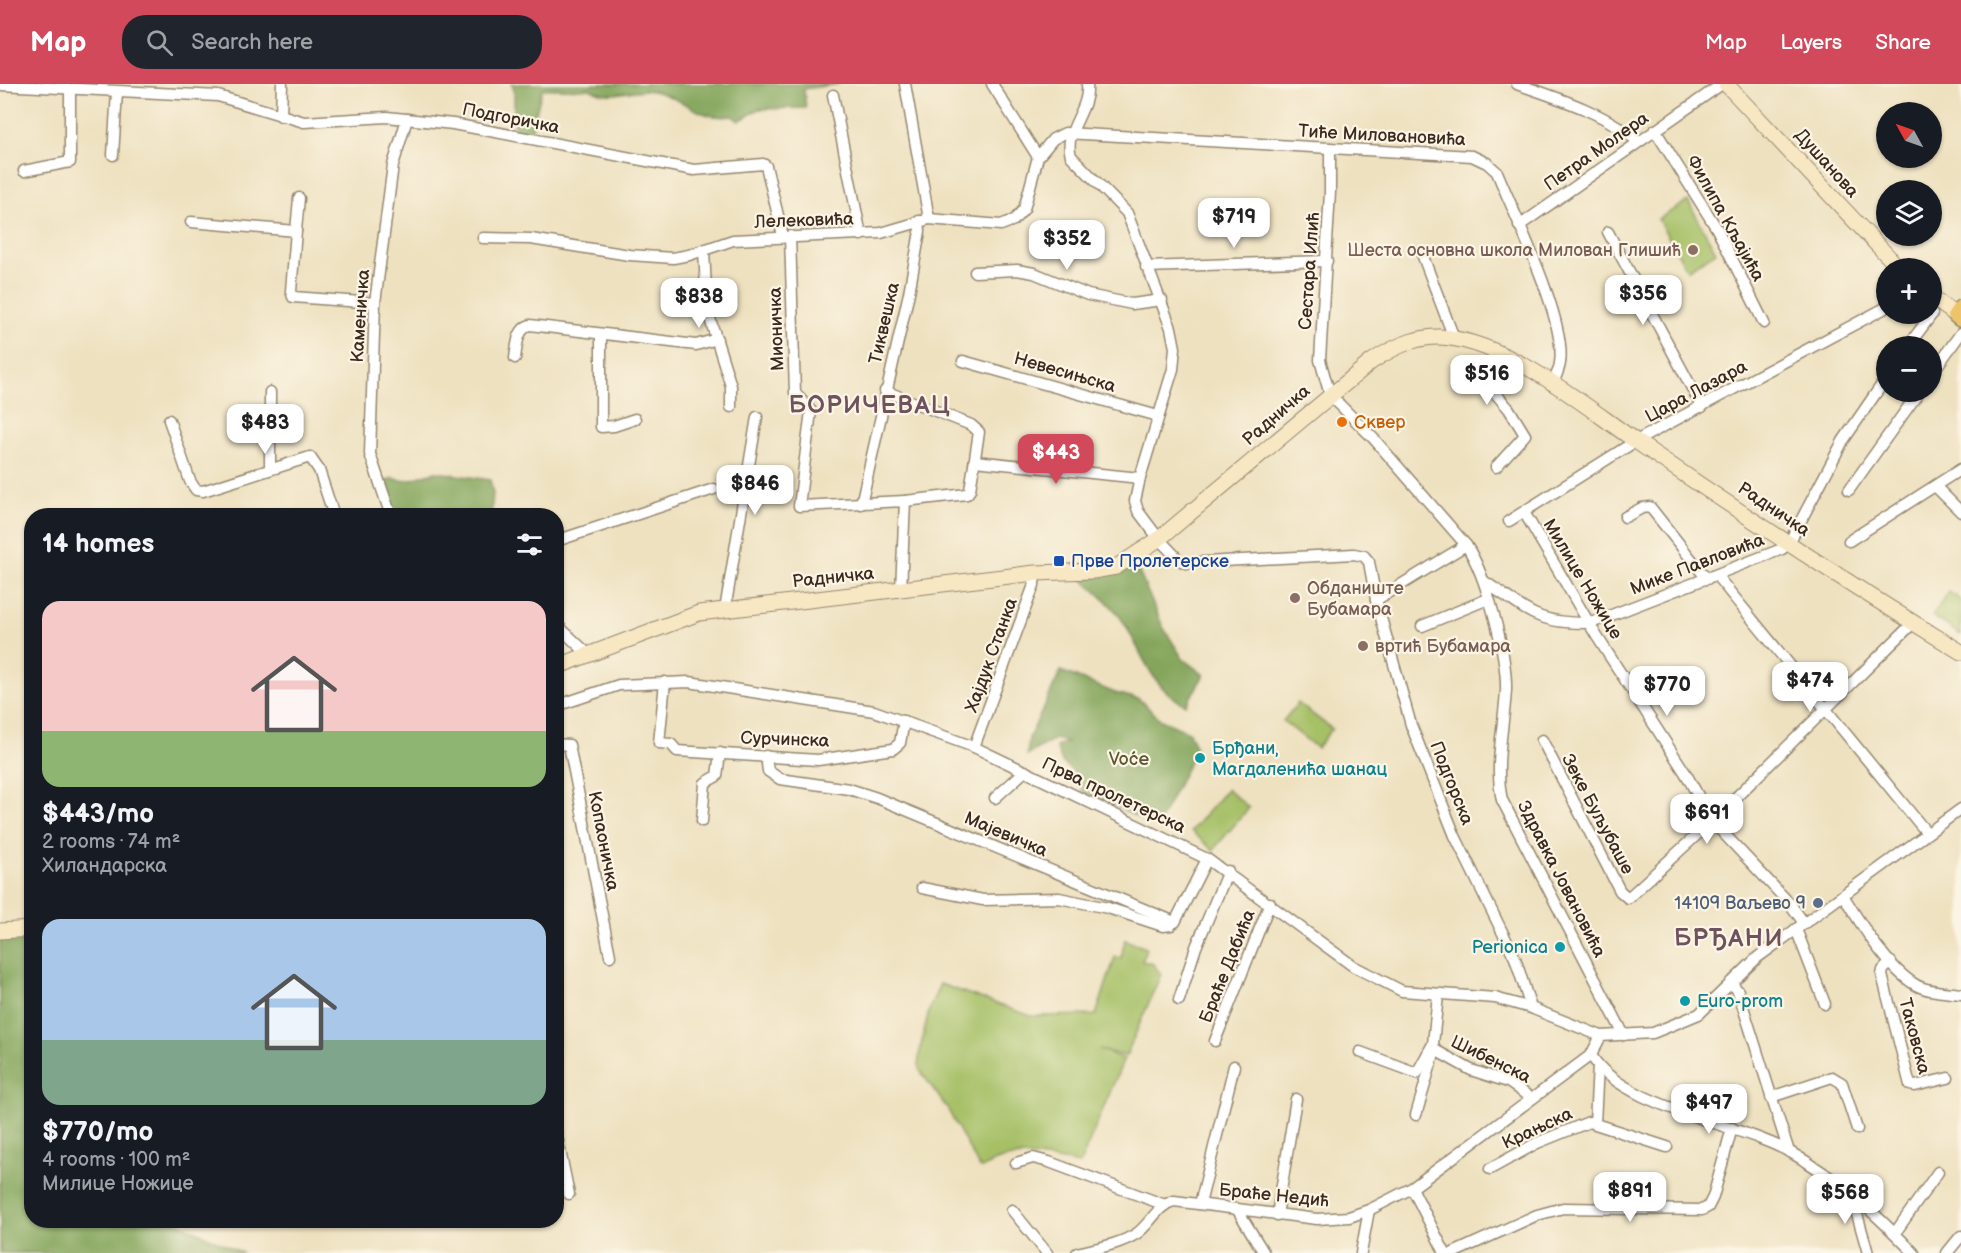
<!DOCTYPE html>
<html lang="en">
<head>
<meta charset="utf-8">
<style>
	:root { --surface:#171b24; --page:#20242c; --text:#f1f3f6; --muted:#9ea1a6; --accent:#d1495b }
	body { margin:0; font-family:"Balsamiq Sans",sans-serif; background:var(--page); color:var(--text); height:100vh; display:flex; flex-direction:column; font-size:22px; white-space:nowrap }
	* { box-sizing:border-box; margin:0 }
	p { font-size:20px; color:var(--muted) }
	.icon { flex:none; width:33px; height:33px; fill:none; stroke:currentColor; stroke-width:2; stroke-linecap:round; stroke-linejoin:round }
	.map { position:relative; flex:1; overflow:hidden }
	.sheet { position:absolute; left:24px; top:424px; width:540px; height:720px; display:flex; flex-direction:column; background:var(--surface); border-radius:24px; box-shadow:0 2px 4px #0004 }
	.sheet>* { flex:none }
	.needle { width:39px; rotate:310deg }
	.buttons { position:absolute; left:1876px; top:18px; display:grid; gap:12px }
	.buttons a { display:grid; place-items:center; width:66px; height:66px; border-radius:50%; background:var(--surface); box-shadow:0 2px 4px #0004; font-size:30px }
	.price { position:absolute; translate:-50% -51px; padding:0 14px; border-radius:12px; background:#fff; color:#222; font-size:20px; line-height:39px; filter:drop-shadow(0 2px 3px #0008) }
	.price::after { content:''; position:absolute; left:50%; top:36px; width:18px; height:14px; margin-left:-9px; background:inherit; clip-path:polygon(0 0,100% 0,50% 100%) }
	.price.selected { background:var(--accent); color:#fff }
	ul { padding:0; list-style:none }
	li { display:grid; align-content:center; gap:12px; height:318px; padding:0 18px }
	li span { display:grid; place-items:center; height:186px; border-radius:18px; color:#555 }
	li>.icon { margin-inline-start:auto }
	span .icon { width:108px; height:108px; fill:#fffc; stroke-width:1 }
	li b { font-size:26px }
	h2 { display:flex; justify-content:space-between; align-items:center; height:72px; padding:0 18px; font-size:26px }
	header { display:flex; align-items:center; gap:36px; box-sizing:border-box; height:84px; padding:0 30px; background:var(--accent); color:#fff }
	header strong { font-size:28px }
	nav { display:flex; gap:33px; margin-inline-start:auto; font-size:21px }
	.search { width:420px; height:54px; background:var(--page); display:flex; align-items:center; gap:15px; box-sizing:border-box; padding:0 21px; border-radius:24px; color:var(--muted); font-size:22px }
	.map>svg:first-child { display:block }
	.green { fill:#a6c066; stroke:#707542; stroke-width:1.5 }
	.forest { fill:#84a65b; stroke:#60683c; stroke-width:1.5 }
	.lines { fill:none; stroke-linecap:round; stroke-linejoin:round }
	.street-casing { stroke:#94866f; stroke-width:13 }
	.secondary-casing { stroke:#94866f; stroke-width:17 }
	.primary-casing { stroke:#94866f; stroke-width:19 }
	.street { stroke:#fff; stroke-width:10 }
	.secondary { stroke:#f8e7c3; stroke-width:15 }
	.primary { stroke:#eec469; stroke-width:16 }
	.education-dot { fill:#8d6e63; stroke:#fcf5e5; stroke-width:2 }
	.food-dot { fill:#e8710a; stroke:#fcf5e5; stroke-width:2 }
	.transit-dot { fill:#1a4fb4; stroke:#fcf5e5; stroke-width:2 }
	.culture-dot { fill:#0f9aa8; stroke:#fcf5e5; stroke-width:2 }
	.service-dot { fill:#5c6f8a; stroke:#fcf5e5; stroke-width:2 }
	.labels { text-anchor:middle; stroke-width:4.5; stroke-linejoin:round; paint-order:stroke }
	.street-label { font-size:18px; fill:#3b2a1e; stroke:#fcf5e5 }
	.education-label { font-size:18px; fill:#785e54; stroke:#fcf5e5; text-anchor:start }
	.food-label { font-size:18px; fill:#c56008; stroke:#fcf5e5; text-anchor:start }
	.transit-label { font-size:18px; fill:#164399; stroke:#fcf5e5; text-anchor:start }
	.culture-label { font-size:18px; fill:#0d838f; stroke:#fcf5e5; text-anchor:start }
	.park-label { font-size:18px; fill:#5b5734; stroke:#fcf5e5 }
	.service-label { font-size:18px; fill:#4e5e75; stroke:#fcf5e5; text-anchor:end }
	.district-label { font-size:24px; font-weight:bold; letter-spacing:1.5px; fill:#6e525d; stroke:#fcf5e5 }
</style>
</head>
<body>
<header>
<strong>Map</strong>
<div class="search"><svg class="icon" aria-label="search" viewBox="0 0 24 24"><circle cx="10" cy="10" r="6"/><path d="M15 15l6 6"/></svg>Search here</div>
<nav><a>Map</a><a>Layers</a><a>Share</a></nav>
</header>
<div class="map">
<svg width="1961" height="1169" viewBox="0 0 1961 1169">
	<rect width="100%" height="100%" fill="#fcf5e5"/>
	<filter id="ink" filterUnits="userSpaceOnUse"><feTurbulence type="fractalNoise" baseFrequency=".0167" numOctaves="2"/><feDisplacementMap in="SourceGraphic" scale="12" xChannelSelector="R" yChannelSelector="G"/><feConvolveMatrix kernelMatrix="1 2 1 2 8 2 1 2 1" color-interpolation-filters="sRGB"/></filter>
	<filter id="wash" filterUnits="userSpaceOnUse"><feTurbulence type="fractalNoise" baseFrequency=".008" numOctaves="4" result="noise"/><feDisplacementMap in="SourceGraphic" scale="24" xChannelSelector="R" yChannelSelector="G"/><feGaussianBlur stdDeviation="1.35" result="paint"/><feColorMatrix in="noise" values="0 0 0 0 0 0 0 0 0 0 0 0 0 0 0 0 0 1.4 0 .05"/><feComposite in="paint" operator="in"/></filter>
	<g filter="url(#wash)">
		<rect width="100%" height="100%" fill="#eee1c0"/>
		<g class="green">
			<path d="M1688,117L1716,168L1687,186L1658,135Z"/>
			<path d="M1949,508L1961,516V551L1932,532Z"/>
			<path d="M1298,619L1332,645L1317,664L1283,637Z"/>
			<path d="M1227,705L1249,724L1213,766L1191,747Z"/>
			<path d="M1125,856L1146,864L1142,877L1153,880L1161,890L1126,972L1099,965L1124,975L1080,1080C1044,1074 1011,1064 980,1085L947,1024L919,985V971L929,926L940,900L1031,932L1096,931L1115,873L1121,874Z"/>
		</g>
		<g class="forest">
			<path d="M511,0H839L804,5L806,24L759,25L739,37L732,32C700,37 687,16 657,8C630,1 615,19 589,4C573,7 558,4 542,5L531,49L514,45V5Z"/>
			<path d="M437,388L490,396L493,409L491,432H395L384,398L393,394C408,402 422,389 437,388Z"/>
			<path d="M1135,479L1163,543L1183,575L1204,591L1186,621C1152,604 1145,575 1127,544C1116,524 1099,510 1082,495L1120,489Z"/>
			<path d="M1061,587L1115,609L1139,615L1161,636L1189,648L1196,665L1157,742L1082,708L1081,695L1062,678L1056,663L1067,658L1054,655L1027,671L1029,654Z"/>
			<path d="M31,849L32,1137H175L243,1169H0V851Z"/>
		</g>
	</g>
	<g filter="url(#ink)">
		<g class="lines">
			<g class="street-casing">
				<g id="street">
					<path d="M905,0L929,135"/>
					<path d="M992,0L1038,73"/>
					<path d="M1087,0C1090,27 1063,46 1071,72L1127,129L1171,244L1175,264L1173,285L1140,394L1135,417L1138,427L1159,455L1179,476L1186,479L1354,470L1364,472L1369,478L1376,516L1411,641L1455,752L1515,874L1531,924"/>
					<path d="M1517,0C1555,13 1609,30 1638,58"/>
					<path d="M0,1L218,12L304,38L387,33L453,40L694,86L763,80L766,82L783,152"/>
					<path d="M833,11L861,151"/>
					<path d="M281,32L282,0"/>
					<path d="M1655,46L1717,145L1764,239"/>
					<path d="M1330,64V108L1320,276L1330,311L1374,355L1466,461C1486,490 1507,570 1506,606C1504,643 1494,680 1502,716L1624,951"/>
					<path d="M113,71L117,8"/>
					<path d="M24,87L70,78V5"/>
					<path d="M191,138L296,147L291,207L293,213L375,219"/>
					<path d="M1519,142L1722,0"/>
					<path d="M296,147L299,114"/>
					<path d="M1608,148L1702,323"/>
					<path d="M790,152L795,309L811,327L799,422L905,417L901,506"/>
					<path d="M483,154L531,155L629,171L673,174L689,171L733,156L881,149L929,135L1001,141L1014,136L1024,125L1038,73L1053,55L1065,49L1472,72L1487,79L1497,88C1514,130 1567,237 1560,279C1559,287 1555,294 1552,301"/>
					<path d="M704,166L707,225L731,302V323"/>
					<path d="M1422,170L1454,254"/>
					<path d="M1146,183L1327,177"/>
					<path d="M975,188L1017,186L1034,189L1088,211L1132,220L1162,216"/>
					<path d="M601,250V343L614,342L635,335"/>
					<path d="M1908,262L1932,230"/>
					<path d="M515,274C517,262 517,245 530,241L696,261L717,255"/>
					<path d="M963,277L1158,332"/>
					<path d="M1932,289L1961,249"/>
					<path d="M885,307L971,341L979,348L970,406L967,410L905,417"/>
					<path d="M169,336L190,397L196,406L203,407L310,373L319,386L334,432"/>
					<path d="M975,377L1140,394"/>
					<path d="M1496,383L1525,351L1509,325L1489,302L1510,276"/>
					<path d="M270,385V308"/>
					<path d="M1936,403L1961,428"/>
					<path d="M1849,406L1919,308"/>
					<path d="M861,420L909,209L920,147L919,137"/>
					<path d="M1524,428L1596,551L1686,690L1712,737L1790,820L1804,839"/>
					<path d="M391,432L370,370L375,219L393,81L407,35"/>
					<path d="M1625,433L1642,424L1650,423L1707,495"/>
					<path d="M1509,437L1636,357L1887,223"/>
					<path d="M556,457L714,405"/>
					<path d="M1849,457L1961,385"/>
					<path d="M1716,491L1927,749"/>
					<path d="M1485,498C1529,527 1535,540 1591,539L1782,465L1789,459L1843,357L1887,293"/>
					<path d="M1376,516L1466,461"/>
					<path d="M725,526L757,333"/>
					<path d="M556,540L590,572"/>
					<path d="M1422,542L1488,515"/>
					<path d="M665,598L659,659L671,660L677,667L818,676L893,665L900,659L904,637"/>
					<path d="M556,622L619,601L689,598L874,627L974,663L1207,775L1353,882L1402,907L1495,914L1531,924L1601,952L1653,949L1699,930L1758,873L1961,725"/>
					<path d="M1542,656L1620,807L1628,814L1712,737L1913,539"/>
					<path d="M556,660L569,661L610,872"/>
					<path d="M974,663L1034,501L1035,489"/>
					<path d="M766,672L768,687L780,695L849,705L877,714L1175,838L1207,775"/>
					<path d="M995,714L1025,687"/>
					<path d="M702,737L705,699L717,692L720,669"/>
					<path d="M922,804L983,816L1059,814L1108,824L1163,842L1171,841"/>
					<path d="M1843,811C1860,839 1888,885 1916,901C1928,908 1947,908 1961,910"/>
					<path d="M1796,845L1825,920"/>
					<path d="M1891,878L1883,886L1882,891L1910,1001L1915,1002L1948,994"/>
					<path d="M1731,898L1738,907L1789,1068"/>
					<path d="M1179,916L1196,863L1228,787"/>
					<path d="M1215,957L1270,819"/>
					<path d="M1435,966L1471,986L1508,998L1531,1014"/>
					<path d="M1360,968L1417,989L1433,960"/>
					<path d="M1591,971C1621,1023 1738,1039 1790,1068C1839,1095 1876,1130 1914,1169"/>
					<path d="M1771,1013L1832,993L1842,999L1857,1045"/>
					<path d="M1416,1031L1435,966L1433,960L1438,911"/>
					<path d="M1595,1039L1598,981"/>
					<path d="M556,1047L569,1110"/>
					<path d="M1016,1079L1033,1074L1049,1078L1165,1121"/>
					<path d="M1490,1085L1537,1059L1589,1038L1667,1063"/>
					<path d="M1412,1104L1445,1169"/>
					<path d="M1851,1109L1868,1169"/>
					<path d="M1200,1120L1234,982"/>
					<path d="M1237,1125L1264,1169"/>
					<path d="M1012,1126L1047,1169"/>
					<path d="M1277,1131L1296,1015"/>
					<path d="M1895,1149L1938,1088"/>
					<path d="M1077,1169C1097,1164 1118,1161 1136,1150C1150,1141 1157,1121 1174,1117L1317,1135L1349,1133L1369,1126L1412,1104L1591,971L1601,952"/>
					<path d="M1361,1169L1369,1126"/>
					<path d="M1453,1169L1537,1131L1563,1124L1702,1126L1708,1123L1713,1113L1732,1044"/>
					<path d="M1947,1169L1961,1152"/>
				</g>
			</g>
			<g class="secondary-casing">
				<g id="secondary">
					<path d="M1726,0L1899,184"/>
					<path d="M1932,213L1956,231"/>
					<path d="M556,583L699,529L1035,489L1093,487L1116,483L1159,455L1371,278C1396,261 1424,248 1456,255C1519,267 1585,322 1637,358C1743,431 1851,501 1961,568"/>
					<path d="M0,847L32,845"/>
				</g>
			</g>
			<g class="primary-casing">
				<path id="primary" d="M1961,224L1956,231L1961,235"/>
			</g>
			<use href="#street" class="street"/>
			<use href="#secondary" class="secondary"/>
			<use href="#primary" class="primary"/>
		</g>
	</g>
	<g class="education-dot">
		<circle cx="1693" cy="166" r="6"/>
		<circle cx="1295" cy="514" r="6"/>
		<circle cx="1363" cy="562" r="6"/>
	</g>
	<circle class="food-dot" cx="1342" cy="338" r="6"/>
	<rect class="transit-dot" x="1053" y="471" width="12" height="12" rx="3"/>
	<g class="culture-dot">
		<circle cx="1200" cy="674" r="6"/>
		<circle cx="1560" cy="863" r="6"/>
		<circle cx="1685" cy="917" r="6"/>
	</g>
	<circle class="service-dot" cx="1818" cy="819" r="6"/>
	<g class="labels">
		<g class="street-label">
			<text transform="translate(511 34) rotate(11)" y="6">Подгоричка</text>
			<text transform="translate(1382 51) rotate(3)" y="6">Тиће Миловановића</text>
			<text transform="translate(1596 67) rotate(-35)" y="6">Петра Молера</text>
			<text transform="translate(1827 79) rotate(48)" y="6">Душанова</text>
			<text transform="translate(1726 134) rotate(61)" y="6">Филипа Кљајића</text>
			<text transform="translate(804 136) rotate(-2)" y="6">Лелековића</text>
			<text transform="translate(1309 187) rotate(-86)" y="6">Сестара Илић</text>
			<text transform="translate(360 232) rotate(-86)" y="6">Каменичка</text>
			<text transform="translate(884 239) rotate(-77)" y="6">Тиквешка</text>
			<text transform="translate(776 245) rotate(-92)" y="6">Мионичка</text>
			<text transform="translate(1065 288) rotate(16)" y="6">Невесињска</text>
			<text transform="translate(1696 307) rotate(-28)" y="6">Цара Лазара</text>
			<text transform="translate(1276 331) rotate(-41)" y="6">Радничка</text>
			<text transform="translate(1774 425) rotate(34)" y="6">Радничка</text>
			<text transform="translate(1697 480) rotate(-21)" y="6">Мике Павловића</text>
			<text transform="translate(833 493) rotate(-6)" y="6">Радничка</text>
			<text transform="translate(1583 495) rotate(59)" y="6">Милице Ножице</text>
			<text transform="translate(991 571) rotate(-70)" y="6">Хајдук Станка</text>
			<text transform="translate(785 655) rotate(2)" y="6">Сурчинска</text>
			<text transform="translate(1452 699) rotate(68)" y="6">Подгорска</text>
			<text transform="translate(1114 711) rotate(25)" y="6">Прва пролетерска</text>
			<text transform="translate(1598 730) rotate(62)" y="6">Зеке Буљубаше</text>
			<text transform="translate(1006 750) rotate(23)" y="6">Мајевичка</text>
			<text transform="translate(604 757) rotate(79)" y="6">Копаоничка</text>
			<text transform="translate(1562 795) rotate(63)" y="6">Здравка Јовановића</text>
			<text transform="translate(1227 882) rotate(-68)" y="6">Браће Дабића</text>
			<text transform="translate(1915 952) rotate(75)" y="6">Таковска</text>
			<text transform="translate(1491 975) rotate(26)" y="6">Шибенска</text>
			<text transform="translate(1537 1044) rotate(-25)" y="6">Крањска</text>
			<text transform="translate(1274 1111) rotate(6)" y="6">Браће Недић</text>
		</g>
		<g class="education-label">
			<text x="1681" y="172" text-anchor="end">Шеста основна школа Милован Глишић</text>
			<text x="1307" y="510">Обданиште<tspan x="1307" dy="21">Бубамара</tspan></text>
			<text x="1375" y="568">вртић Бубамара</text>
		</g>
		<g class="food-label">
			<text x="1354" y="344">Сквер</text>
		</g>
		<g class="transit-label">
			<text x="1071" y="483">Прве Пролетерске</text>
		</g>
		<g class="culture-label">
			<text x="1212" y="670">Брђани,<tspan x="1212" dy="21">Магдаленића шанац</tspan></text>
			<text x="1548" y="869" text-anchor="end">Perionica</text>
			<text x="1697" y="923">Euro-prom</text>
		</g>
		<g class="park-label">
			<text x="1129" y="681">Voće</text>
		</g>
		<g class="service-label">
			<text x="1806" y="825">14109 Ваљево 9</text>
		</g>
		<g class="district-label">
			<text x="870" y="329">БОРИЧЕВАЦ</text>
			<text x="1729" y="862">БРЂАНИ</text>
		</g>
	</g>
</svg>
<div class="buttons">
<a><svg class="needle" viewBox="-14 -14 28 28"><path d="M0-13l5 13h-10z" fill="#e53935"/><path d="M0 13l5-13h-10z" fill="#9ea1a6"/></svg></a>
<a><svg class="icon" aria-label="layers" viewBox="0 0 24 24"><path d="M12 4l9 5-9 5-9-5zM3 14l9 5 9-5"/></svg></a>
<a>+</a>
<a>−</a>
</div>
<b class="price" style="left:1234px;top:165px">$719</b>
<b class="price" style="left:1067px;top:187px">$352</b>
<b class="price" style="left:1643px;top:242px">$356</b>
<b class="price" style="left:699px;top:245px">$838</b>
<b class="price" style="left:1487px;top:322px">$516</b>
<b class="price" style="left:265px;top:371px">$483</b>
<b class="price selected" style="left:1056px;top:401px">$443</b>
<b class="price" style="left:755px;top:432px">$846</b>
<b class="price" style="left:1810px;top:629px">$474</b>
<b class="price" style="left:1667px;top:633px">$770</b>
<b class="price" style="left:1707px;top:761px">$691</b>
<b class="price" style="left:1709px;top:1051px">$497</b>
<b class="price" style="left:1630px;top:1139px">$891</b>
<b class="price" style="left:1845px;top:1141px">$568</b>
<section class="sheet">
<h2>14 homes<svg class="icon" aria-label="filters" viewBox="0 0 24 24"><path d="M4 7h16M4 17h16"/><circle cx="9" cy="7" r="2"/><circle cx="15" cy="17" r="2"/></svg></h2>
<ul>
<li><span style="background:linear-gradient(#f6c9c9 70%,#8fb573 0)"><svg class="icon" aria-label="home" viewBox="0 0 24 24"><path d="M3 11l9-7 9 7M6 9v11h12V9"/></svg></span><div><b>$443/mo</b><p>2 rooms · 74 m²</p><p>Хиландарска</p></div></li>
<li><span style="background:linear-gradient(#a9c7e8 65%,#7fa58c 0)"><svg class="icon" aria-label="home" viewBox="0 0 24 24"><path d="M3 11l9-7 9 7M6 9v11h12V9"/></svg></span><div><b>$770/mo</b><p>4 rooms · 100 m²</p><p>Милице Ножице</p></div></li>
</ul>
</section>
</div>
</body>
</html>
